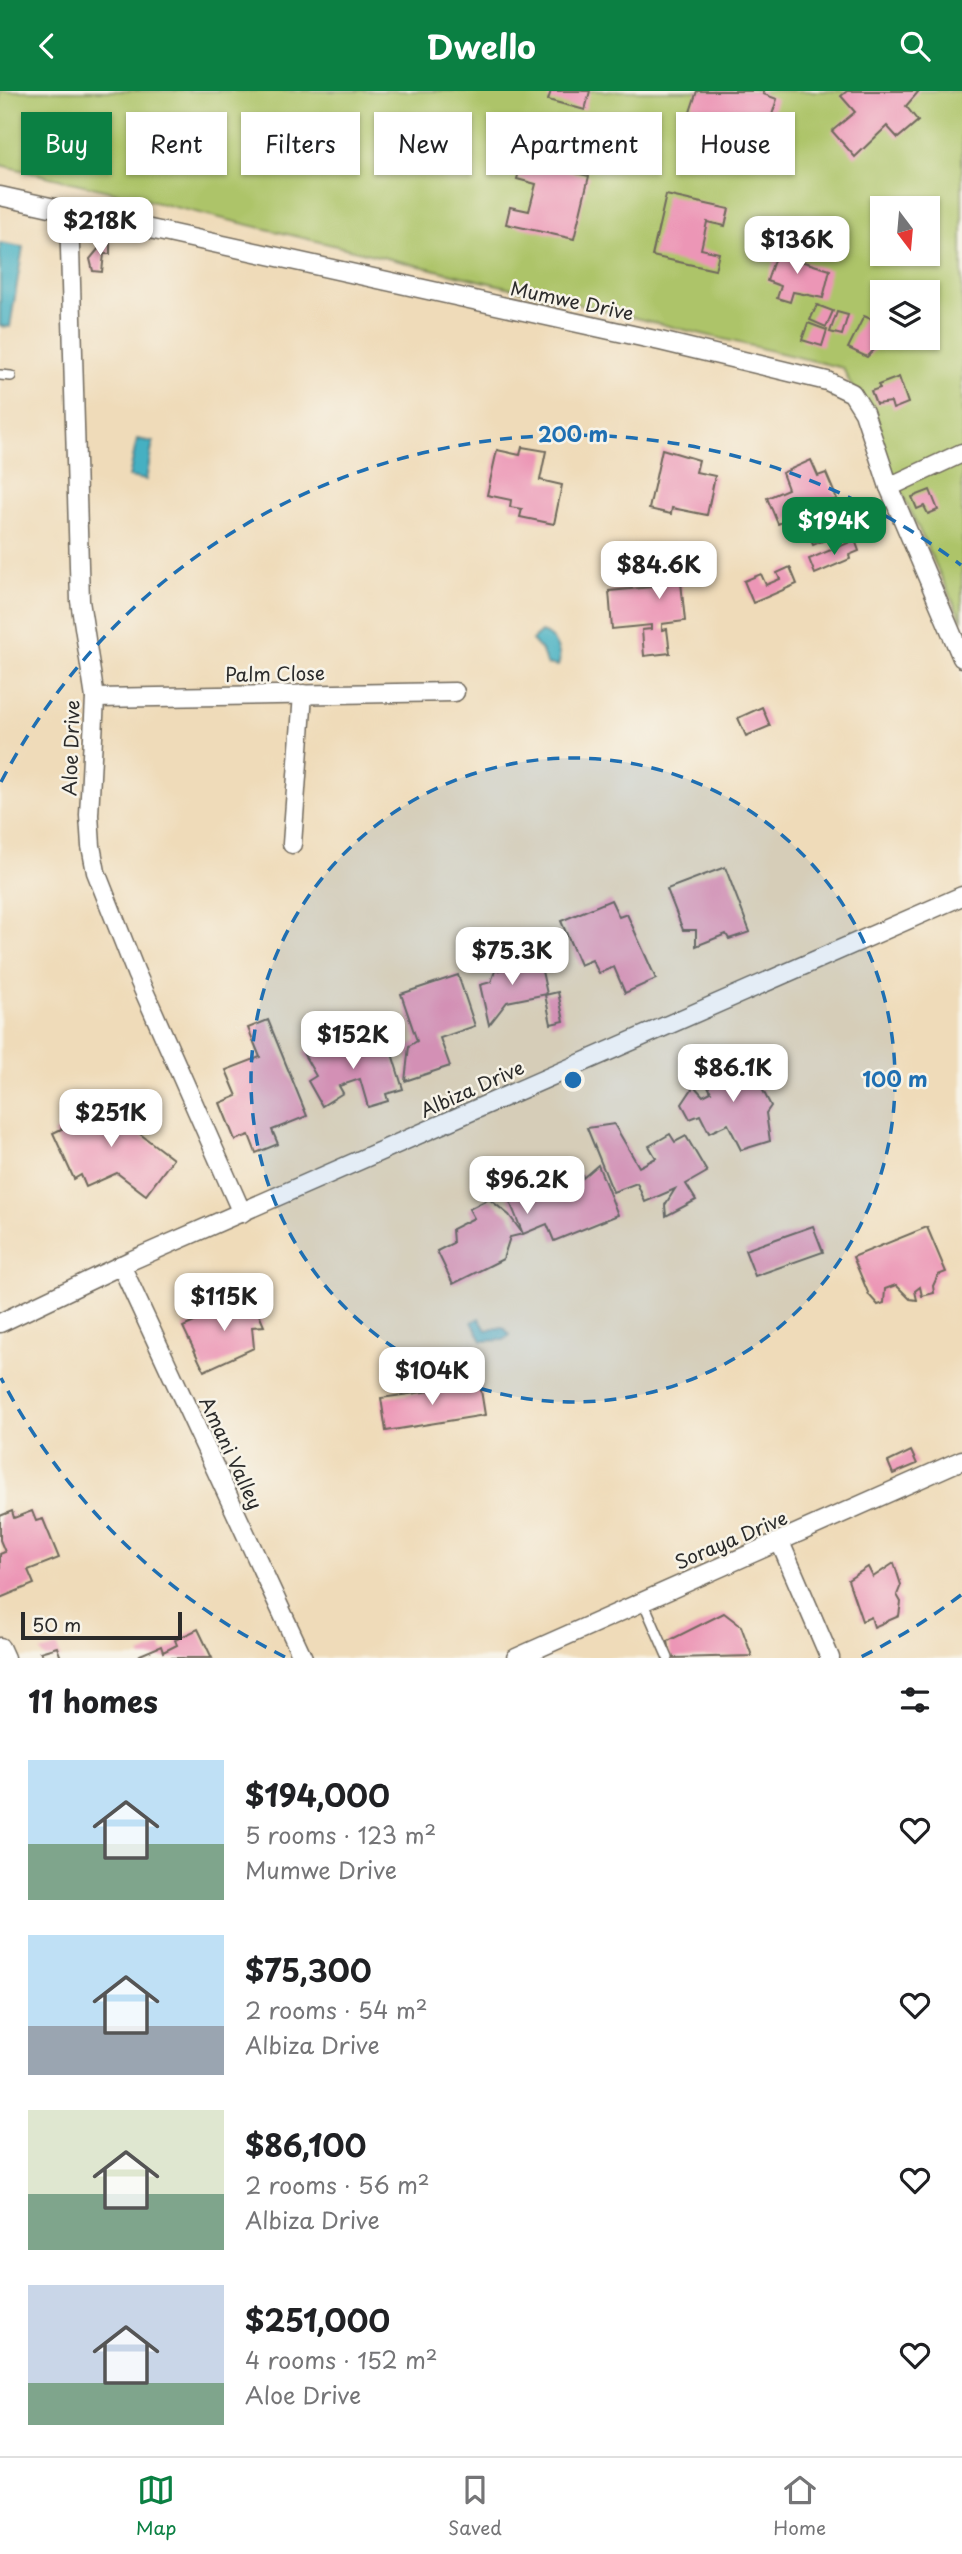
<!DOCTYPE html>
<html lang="en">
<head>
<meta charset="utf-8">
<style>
	:root { --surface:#fff; --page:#f2f2f2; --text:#202124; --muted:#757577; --line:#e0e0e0; --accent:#0b8043 }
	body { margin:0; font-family:"Playpen Sans",sans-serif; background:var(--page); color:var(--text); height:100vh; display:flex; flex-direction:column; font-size:26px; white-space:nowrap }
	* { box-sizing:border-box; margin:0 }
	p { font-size:23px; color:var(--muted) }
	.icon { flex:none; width:38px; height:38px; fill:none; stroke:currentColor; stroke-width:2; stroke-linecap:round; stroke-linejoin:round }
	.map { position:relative; height:1567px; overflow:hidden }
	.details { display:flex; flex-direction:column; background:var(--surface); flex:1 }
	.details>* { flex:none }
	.hud { position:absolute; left:21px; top:21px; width:920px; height:63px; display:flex; gap:14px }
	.needle { width:46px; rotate:164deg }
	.fabs { position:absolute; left:870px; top:105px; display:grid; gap:14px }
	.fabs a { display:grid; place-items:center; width:70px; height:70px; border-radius:0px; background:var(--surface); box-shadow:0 2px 5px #0004; font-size:35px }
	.scale { position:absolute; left:21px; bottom:18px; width:161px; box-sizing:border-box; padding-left:7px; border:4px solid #2b2b2b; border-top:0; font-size:19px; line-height:24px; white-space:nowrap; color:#2b2b2b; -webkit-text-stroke:5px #f7f3e8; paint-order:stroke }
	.price { position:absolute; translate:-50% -60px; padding:0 16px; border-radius:14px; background:#fff; color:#222; font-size:23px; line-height:46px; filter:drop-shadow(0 2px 4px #0008) }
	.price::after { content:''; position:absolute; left:50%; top:42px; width:21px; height:16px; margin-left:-10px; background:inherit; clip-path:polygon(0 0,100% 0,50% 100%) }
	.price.selected { background:var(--accent); color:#fff }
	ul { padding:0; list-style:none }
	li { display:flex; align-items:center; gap:21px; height:175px; padding:0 28px }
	li span { display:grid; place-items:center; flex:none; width:196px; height:140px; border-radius:0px; color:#555 }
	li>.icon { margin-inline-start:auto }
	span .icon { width:84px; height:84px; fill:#fffc; stroke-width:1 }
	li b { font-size:30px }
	h2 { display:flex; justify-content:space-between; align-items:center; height:84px; padding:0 28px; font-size:30px }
	.pill { padding:0 24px; border-radius:0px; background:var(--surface); box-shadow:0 2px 5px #0004; font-size:24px; line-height:63px }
	.pill.selected { background:var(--accent); color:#fff }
	header { display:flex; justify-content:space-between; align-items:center; height:91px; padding:0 28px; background:var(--accent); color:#fff; font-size:32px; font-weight:700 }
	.menu { display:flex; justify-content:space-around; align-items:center; height:98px; border-top:2px solid var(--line); background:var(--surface); font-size:19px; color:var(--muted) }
	.menu a { display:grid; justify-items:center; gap:4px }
	.menu .selected { color:var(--accent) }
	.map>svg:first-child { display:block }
	.green { fill:#adc469; stroke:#6c784a; stroke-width:2; fill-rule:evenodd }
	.water { fill:#44b0c2; stroke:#386e76; stroke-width:2 }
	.building { fill:#ec96b6 }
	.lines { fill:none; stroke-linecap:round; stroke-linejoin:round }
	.service-casing { stroke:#70695d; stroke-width:12 }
	.minor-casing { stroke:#70695d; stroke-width:21 }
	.service { stroke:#fff; stroke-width:9 }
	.minor { stroke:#fff; stroke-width:18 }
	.ring { fill:none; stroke:#1f6fb2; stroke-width:3.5; stroke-dasharray:12 9 }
	.labels { text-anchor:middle; stroke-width:5; stroke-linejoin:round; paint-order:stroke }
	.street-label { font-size:19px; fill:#2b2b2b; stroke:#f7f3e8 }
	.centre { fill:#1f6fb2; stroke:#f7f3e8; stroke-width:3.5 }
	.ring-label { font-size:21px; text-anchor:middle; font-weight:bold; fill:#1f6fb2; stroke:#f7f3e8; stroke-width:5; stroke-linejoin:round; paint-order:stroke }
</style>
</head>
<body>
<header><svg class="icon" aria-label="back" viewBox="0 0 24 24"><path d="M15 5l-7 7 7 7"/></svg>Dwello<svg class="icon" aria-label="search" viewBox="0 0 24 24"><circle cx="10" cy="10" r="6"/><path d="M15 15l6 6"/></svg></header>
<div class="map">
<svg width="962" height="1567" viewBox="0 0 962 1567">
	<rect width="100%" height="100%" fill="#f7f3e8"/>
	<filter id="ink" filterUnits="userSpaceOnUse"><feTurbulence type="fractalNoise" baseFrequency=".0143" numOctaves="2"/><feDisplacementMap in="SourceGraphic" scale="14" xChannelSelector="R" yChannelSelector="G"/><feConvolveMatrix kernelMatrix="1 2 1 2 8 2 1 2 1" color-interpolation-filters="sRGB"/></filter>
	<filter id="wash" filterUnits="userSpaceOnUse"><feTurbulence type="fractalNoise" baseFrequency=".00686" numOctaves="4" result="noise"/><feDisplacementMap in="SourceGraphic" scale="28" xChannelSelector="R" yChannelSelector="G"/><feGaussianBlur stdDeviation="1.57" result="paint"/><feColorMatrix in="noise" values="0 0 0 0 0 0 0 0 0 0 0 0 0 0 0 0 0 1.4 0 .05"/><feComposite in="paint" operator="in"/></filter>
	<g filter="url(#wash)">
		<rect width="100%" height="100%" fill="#efdbb9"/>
		<path class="green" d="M0,0H962V530L843,277L0,74ZM882,117H928V163H882ZM882,201H928V247H882Z"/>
		<g class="water">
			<path d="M0,152L23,156L10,236L0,235Z"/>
			<path d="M137,348L153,351L146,389L129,386Z"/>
			<path d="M541,541C554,544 563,563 558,575L546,573L542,560L532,549Z"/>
			<path d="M479,1227L486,1239L503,1236L510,1244L504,1249L482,1250L472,1231Z"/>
		</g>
		<g id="blocks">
			<g class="building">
				<path d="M551,0H590L585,19L548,9Z"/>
				<path d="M697,0H764L763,3L777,8L767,40L748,34L742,54L700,41L705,26L690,21Z"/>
				<path d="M847,0H919L906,15L918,30L898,47L887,35L855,66L832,40L855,21L841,5Z"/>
				<path d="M522,70L589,85L574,148L506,133L510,116L529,120L536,93L517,88Z"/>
				<path d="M666,104L729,118L725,135L707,131L701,158L719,162L715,179L652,165Z"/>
				<path d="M103,152H110V163H104L102,181L93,180L90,168Z"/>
				<path d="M779,154L797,159L794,168L830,179L823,207L793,201L790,211L777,207L781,195L767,190Z"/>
				<path d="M817,214L833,220L826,236L810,229Z"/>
				<path d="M837,221L848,224L842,244L830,241Z"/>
				<path d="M864,225L880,232L873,246L882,251L867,266L848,257Z"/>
				<path d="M808,232L827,239L822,255L802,249Z"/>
				<path d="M899,286L908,312L893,318L891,311L876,313L871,300L880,297L878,294Z"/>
				<path d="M522,356L546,360L540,389L562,394L554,433L520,426L522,418L510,416L511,409L487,404L497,359L520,364Z"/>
				<path d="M662,358L699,369L696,381L715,385L707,424L672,417L671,423L649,418Z"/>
				<path d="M811,369L818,385L826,382L837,408L828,411L839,436L834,439L837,444L813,454L800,423L778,433L767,407L788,398L782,382Z"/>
				<path d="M930,399L938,419L928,423L924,415L917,418L912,406Z"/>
				<path d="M855,449L859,460L849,464L850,468L815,483L809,468Z"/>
				<path d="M710,461L712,488L681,491L685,530L662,533V539L667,538L670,562L644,565L642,539L651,538V534L612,538L609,500L652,496L651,488L665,486L663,466Z"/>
				<path d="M790,476L797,493L753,512L744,490L761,483L766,494L780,488L777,482Z"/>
				<path d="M762,616L770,635L746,645L738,627Z"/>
				<path d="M725,776L750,841L729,848L726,843L696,855V839H683L667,798Z"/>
				<path d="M611,809L619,826L627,823L656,888L625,902L614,876L599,882L592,869L580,874L561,830Z"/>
				<path d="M540,871L547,903L507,911L489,934L480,894L491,891L495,880Z"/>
				<path d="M458,884L475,935L440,947L450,975L405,990L409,955L417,950L401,903Z"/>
				<path d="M558,901L564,930L551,933L545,904Z"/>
				<path d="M268,929L307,1025L272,1039L278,1053L256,1062L249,1044L235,1049L220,1012L237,1005L226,979L260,966L248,937Z"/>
				<path d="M352,944L358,962L389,953L403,998L386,1003L388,1010L368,1016L360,988L339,995L343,1002L322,1015L308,990L316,985L303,962L316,955Z"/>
				<path d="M745,965L771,1015L766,1022L770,1050L741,1059L728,1033L709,1042L700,1024L690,1028L682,1013L694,995L703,1005L711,1001L704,987Z"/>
				<path d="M102,1013L105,1020L118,1016L123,1030L134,1026L140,1043L173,1068L146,1104L117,1082L86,1096L81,1084L74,1088L53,1042L76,1031V1022Z"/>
				<path d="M614,1033L639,1076L656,1067L649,1055L670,1043L675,1051L686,1045L707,1081L686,1093L696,1109L666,1125L665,1114L675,1098L645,1111L637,1092L613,1101L587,1037Z"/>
				<path d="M543,1068L554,1094L582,1083L583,1087L598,1074L618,1124L554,1150L547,1133L523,1143L510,1146L503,1168L453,1193L437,1160L453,1152L452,1138L474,1127L469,1118L489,1108L509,1124L523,1143L500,1086Z"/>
				<path d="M813,1135L823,1161L755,1185L745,1159Z"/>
				<path d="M927,1136L946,1181L938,1184L933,1195L934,1202L922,1205L920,1196L915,1200L917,1209L910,1208L896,1194L885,1198L884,1212L878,1214L869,1204L853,1166Z"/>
				<path d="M251,1205L264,1235L252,1236L254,1257L204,1280L183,1236Z"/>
				<path d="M480,1293L485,1324L386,1340L381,1307Z"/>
				<path d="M911,1360L917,1373L893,1383L888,1371Z"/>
				<path d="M12,1420L14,1427L32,1420L36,1430L43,1428L59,1467L28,1479L34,1493L0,1507V1463L5,1461L0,1449V1425Z"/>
				<path d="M894,1472L901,1494L897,1504L901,1511L899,1525L874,1536L871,1526L862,1530L848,1489L868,1476L873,1486Z"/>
				<path d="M724,1522L741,1535L752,1565L671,1567L668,1550Z"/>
				<path d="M198,1538L212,1567H142L140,1564L161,1555L163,1561L177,1554L175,1549Z"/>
				<path d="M57,1556L61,1567H45L40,1561Z"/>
			</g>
		</g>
	</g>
	<g filter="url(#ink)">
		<use href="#blocks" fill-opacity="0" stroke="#70695d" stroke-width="2"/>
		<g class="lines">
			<g class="service-casing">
				<g id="service">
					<path d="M0,284L11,285"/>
					<path d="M643,1510L668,1567"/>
				</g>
			</g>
			<g class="minor-casing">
				<g id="minor">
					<path d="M0,105L660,250L827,290L852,302L864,321L889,396L962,567"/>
					<path d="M69,122L80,510L95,607L89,724L91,755L96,781L136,882L242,1122"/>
					<path d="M889,396L962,362"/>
					<path d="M95,607L455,601"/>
					<path d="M292,753L303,603"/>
					<path d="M121,1174L303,1567"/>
					<path d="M0,1232L130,1170L962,805"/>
					<path d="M780,1451L830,1567"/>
					<path d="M0,1556L5,1567"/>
					<path d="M516,1567L962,1369"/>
				</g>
			</g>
			<use href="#service" class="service"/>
			<use href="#minor" class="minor"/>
		</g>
	</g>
	<circle cx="573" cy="989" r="322" fill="#1f6fb2" fill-opacity=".12"/>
	<g class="ring">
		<circle cx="573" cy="989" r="322"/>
		<path d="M961 1504A645 645 0 0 1 861 1566M285 1566A645 645 0 0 1 1 1287M1 691A645 645 0 0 1 961 474"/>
	</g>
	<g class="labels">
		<g class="street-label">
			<text transform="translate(572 210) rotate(12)" y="7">Mumwe Drive</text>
			<text transform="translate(275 583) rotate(-1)" y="7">Palm Close</text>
			<text transform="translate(71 657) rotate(-88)" y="7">Aloe Drive</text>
			<text transform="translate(472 998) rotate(-24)" y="7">Albiza Drive</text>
			<text transform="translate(231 1362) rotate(65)" y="7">Amani Valley</text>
			<text transform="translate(731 1449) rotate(-23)" y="7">Soraya Drive</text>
		</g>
	</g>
	<circle cx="573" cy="989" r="10" class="centre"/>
	<g class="ring-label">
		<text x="573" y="351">200 m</text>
		<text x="895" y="996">100 m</text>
	</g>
</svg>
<div class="fabs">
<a><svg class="needle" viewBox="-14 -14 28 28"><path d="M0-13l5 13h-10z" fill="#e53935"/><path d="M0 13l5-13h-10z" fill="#757577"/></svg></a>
<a><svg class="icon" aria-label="layers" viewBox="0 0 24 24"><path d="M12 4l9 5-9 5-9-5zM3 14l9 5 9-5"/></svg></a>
</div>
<div class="scale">50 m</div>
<b class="price" style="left:100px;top:166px">$218K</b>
<b class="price" style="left:797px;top:185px">$136K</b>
<b class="price selected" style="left:834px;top:466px">$194K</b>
<b class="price" style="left:659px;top:510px">$84.6K</b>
<b class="price" style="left:512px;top:896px">$75.3K</b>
<b class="price" style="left:353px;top:980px">$152K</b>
<b class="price" style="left:733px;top:1013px">$86.1K</b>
<b class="price" style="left:111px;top:1058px">$251K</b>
<b class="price" style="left:527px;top:1125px">$96.2K</b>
<b class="price" style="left:224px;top:1242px">$115K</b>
<b class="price" style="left:432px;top:1316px">$104K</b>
<div class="hud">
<a class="pill selected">Buy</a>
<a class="pill">Rent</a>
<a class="pill">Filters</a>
<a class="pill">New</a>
<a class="pill">Apartment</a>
<a class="pill">House</a>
</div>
</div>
<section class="details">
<h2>11 homes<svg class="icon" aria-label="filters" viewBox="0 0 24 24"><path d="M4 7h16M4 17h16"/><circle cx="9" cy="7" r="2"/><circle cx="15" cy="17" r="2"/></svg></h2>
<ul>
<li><span style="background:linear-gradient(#bfe0f5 60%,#7fa58c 0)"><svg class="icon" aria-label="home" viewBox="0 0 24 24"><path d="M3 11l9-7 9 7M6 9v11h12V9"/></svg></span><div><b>$194,000</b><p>5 rooms · 123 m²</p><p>Mumwe Drive</p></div><svg class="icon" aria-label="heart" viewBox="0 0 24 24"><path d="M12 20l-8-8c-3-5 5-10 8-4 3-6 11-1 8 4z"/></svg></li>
<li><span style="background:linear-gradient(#bfe0f5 65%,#9aa5b1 0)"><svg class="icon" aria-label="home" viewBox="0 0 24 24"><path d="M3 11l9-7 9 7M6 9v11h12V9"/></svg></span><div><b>$75,300</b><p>2 rooms · 54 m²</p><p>Albiza Drive</p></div><svg class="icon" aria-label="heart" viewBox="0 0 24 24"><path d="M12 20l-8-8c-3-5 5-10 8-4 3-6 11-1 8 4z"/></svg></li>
<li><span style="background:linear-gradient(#dfe7d0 60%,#7fa58c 0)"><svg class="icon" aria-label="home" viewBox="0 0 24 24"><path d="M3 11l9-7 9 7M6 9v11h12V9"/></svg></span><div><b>$86,100</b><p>2 rooms · 56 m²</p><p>Albiza Drive</p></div><svg class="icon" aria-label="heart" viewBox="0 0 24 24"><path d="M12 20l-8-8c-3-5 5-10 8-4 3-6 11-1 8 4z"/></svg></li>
<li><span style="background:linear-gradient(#c9d6e8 70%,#7fa58c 0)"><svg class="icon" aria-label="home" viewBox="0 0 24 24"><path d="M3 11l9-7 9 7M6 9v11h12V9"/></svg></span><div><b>$251,000</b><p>4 rooms · 152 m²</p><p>Aloe Drive</p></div><svg class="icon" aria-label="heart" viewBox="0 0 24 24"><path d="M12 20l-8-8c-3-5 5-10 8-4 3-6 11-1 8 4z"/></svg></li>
</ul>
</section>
<nav class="menu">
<a class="selected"><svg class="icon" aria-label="map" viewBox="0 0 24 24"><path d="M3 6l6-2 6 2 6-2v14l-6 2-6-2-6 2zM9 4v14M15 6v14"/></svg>Map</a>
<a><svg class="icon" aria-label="saved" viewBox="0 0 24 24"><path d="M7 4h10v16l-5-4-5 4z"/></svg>Saved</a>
<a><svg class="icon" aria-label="home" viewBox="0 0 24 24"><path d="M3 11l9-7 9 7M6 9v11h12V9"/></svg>Home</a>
</nav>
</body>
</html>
